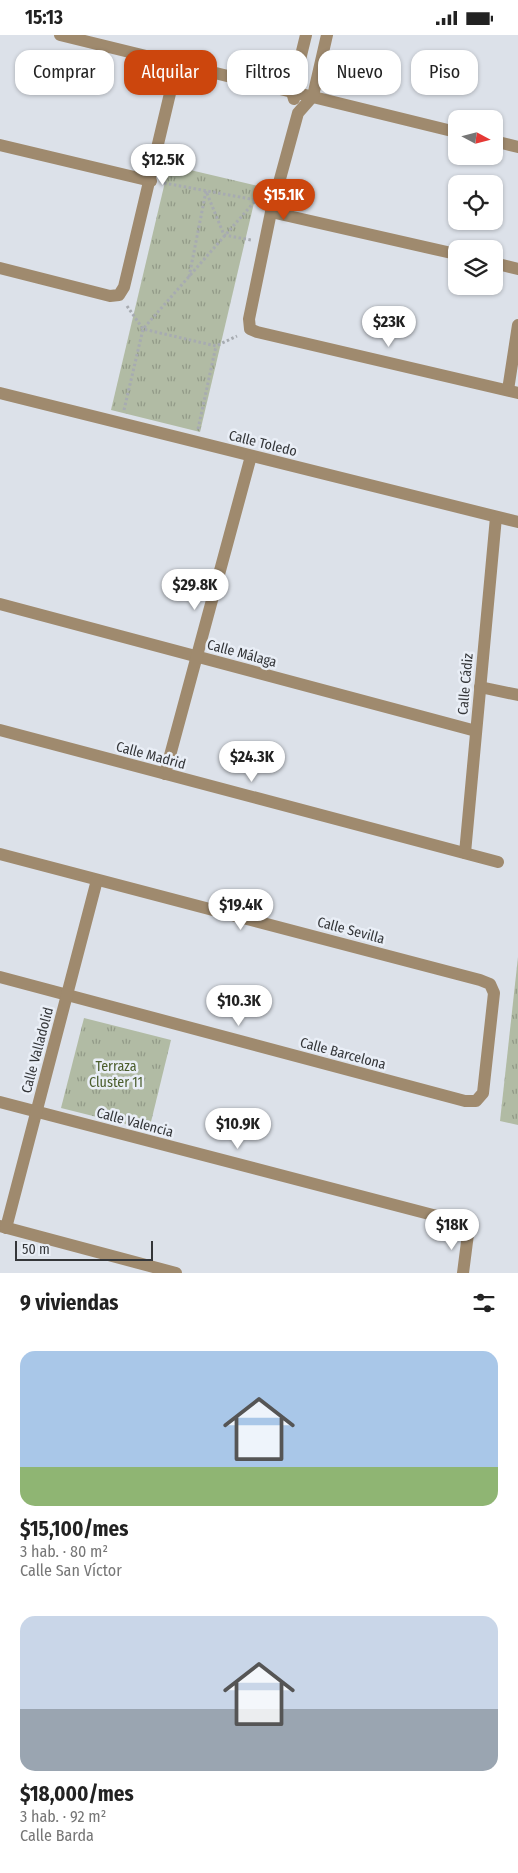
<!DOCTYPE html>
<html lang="es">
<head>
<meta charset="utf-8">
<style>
	:root { --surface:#fff; --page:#f6f6f6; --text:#222; --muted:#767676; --accent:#cc460d }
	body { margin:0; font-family:"Fira Sans Condensed",sans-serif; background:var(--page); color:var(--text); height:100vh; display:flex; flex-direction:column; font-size:19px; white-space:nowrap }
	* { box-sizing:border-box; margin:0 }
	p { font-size:16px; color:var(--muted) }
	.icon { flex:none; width:28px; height:28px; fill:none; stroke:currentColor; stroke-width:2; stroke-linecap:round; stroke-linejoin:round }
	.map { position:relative; height:1238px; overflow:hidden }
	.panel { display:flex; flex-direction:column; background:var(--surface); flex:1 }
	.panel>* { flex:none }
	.banner { position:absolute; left:15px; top:15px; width:489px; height:45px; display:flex; gap:10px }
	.needle { width:32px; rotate:97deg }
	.fabs { position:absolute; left:448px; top:75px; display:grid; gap:10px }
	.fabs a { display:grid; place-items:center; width:55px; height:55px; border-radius:10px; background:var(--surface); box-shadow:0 1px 4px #0004; font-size:25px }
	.scale { position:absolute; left:15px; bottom:12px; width:138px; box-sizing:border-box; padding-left:5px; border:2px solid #343639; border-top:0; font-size:14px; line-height:18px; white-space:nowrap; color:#343639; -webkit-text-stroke:4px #e9eef6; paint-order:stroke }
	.price { position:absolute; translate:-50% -42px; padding:0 11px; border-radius:18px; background:#fff; color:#222; font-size:16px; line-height:32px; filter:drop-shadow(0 1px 2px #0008) }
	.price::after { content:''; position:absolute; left:50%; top:30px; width:15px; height:11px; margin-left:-8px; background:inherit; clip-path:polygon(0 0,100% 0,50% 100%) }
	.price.selected { background:var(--accent); color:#fff }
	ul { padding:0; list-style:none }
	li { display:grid; align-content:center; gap:10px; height:265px; padding:0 20px }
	li span { display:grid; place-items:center; height:155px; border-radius:15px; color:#555 }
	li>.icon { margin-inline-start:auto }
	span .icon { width:90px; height:90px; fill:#fffc; stroke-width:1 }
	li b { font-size:21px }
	h2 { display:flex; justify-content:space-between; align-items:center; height:60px; padding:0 20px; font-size:21px }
	.pill { padding:0 18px; border-radius:15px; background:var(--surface); box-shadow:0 1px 4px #0004; font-size:18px; line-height:45px }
	.pill.selected { background:var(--accent); color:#fff }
	.status { display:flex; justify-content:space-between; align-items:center; height:35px; padding:0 25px; background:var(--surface); direction:ltr }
	.status svg { height:14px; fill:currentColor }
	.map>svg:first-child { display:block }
	.grass { fill:url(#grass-tufts) }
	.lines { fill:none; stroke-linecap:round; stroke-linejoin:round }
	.path { stroke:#a7abb1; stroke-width:3; stroke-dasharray:2.5 2.5; stroke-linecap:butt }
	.minor { stroke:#9f8a6e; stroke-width:12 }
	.labels { text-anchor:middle; stroke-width:5; stroke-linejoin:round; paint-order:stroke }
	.street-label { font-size:14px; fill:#343639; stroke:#e9eef6 }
	.park-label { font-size:14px; fill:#4b5e2d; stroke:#e9eef6 }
</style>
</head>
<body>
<div class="status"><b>15:13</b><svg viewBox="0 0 49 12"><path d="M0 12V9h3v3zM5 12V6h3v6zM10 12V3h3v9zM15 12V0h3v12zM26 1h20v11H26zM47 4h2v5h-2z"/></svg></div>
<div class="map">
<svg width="518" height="1238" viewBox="0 0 518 1238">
	<defs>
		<pattern id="grass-tufts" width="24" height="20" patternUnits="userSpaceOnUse" patternTransform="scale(1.25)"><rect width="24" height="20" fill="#b1bba4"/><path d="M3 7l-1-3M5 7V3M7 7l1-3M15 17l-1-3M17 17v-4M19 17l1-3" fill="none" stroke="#919987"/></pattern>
	</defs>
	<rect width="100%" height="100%" fill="#dce1e9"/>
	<g class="grass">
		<path d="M169,130L258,151L200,397L111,375Z"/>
		<path d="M518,922V1090L500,1086Z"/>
		<path d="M84,983L171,1005L149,1095L61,1073Z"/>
	</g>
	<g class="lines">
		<g class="path">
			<path d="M164,148L256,165"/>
			<path d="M189,242L206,156L224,200L251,205"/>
			<path d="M127,271L143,294L216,311L237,301"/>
			<path d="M124,375L143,294L256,165L258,166"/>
			<path d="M198,394L216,311"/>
		</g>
		<g class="minor">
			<path d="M60,0L456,97"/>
			<path d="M327,0L313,61L298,78L271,177L249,284L250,294L257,297L518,358"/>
			<path d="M294,64L292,57L306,0"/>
			<path d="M494,106L518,112"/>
			<path d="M0,110L151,146"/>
			<path d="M271,177L456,219"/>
			<path d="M494,228L518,234"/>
			<path d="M0,233L110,261L119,260L124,252L177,29"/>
			<path d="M508,355L518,290"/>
			<path d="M0,358L518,487"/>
			<path d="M0,569L476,696"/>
			<path d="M480,652L518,660"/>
			<path d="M0,695L498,827"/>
			<path d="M165,739L251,421"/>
			<path d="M465,818L496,482"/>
			<path d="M0,819L480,945L490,949L494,958L483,1058L476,1066H465L0,942"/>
			<path d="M0,1067L456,1186L465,1191L468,1199L463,1238"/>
			<path d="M0,1191L176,1238"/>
			<path d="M6,1193L97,845"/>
		</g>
	</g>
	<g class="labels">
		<g class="street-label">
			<text transform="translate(263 408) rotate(14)" y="5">Calle Toledo</text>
			<text transform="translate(242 618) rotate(15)" y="5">Calle Málaga</text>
			<text transform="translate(465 649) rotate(-85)" y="5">Calle Cádiz</text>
			<text transform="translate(151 720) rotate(15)" y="5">Calle Madrid</text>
			<text transform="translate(351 895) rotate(15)" y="5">Calle Sevilla</text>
			<text transform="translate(37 1015) rotate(-75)" y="5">Calle Valladolid</text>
			<text transform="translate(343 1018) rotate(15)" y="5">Calle Barcelona</text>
			<text transform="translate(135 1087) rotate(15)" y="5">Calle Valencia</text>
		</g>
		<g class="park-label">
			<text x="116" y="1036">Terraza<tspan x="116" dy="16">Cluster 11</tspan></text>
		</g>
	</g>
</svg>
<div class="fabs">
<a><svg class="needle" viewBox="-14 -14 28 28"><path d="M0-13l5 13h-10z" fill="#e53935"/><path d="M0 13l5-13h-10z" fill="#767676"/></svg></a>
<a><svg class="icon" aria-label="locate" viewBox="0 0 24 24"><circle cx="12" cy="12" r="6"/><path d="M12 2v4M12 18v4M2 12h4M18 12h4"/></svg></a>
<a><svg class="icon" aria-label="layers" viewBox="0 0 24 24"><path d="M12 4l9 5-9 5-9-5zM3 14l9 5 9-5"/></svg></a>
</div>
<div class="scale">50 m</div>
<b class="price" style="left:163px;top:151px">$12.5K</b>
<b class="price selected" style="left:284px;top:186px">$15.1K</b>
<b class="price" style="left:389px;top:313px">$23K</b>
<b class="price" style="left:195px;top:576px">$29.8K</b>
<b class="price" style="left:252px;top:748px">$24.3K</b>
<b class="price" style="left:241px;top:896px">$19.4K</b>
<b class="price" style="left:239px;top:992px">$10.3K</b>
<b class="price" style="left:238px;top:1115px">$10.9K</b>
<b class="price" style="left:452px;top:1216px">$18K</b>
<div class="banner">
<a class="pill">Comprar</a>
<a class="pill selected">Alquilar</a>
<a class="pill">Filtros</a>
<a class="pill">Nuevo</a>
<a class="pill">Piso</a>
</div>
</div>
<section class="panel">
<h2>9 viviendas<svg class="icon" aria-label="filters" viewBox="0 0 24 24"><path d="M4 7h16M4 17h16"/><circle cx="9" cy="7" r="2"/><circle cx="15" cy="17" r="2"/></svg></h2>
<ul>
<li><span style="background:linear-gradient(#a9c7e8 75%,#8fb573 0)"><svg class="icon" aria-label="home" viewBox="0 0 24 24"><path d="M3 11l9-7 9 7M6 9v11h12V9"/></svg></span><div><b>$15,100/mes</b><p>3 hab. · 80 m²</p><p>Calle San Víctor</p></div></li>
<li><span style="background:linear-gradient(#c9d6e8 60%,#9aa5b1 0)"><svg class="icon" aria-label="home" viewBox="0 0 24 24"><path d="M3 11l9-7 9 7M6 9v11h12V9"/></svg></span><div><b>$18,000/mes</b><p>3 hab. · 92 m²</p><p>Calle Barda</p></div></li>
</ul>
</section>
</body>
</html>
